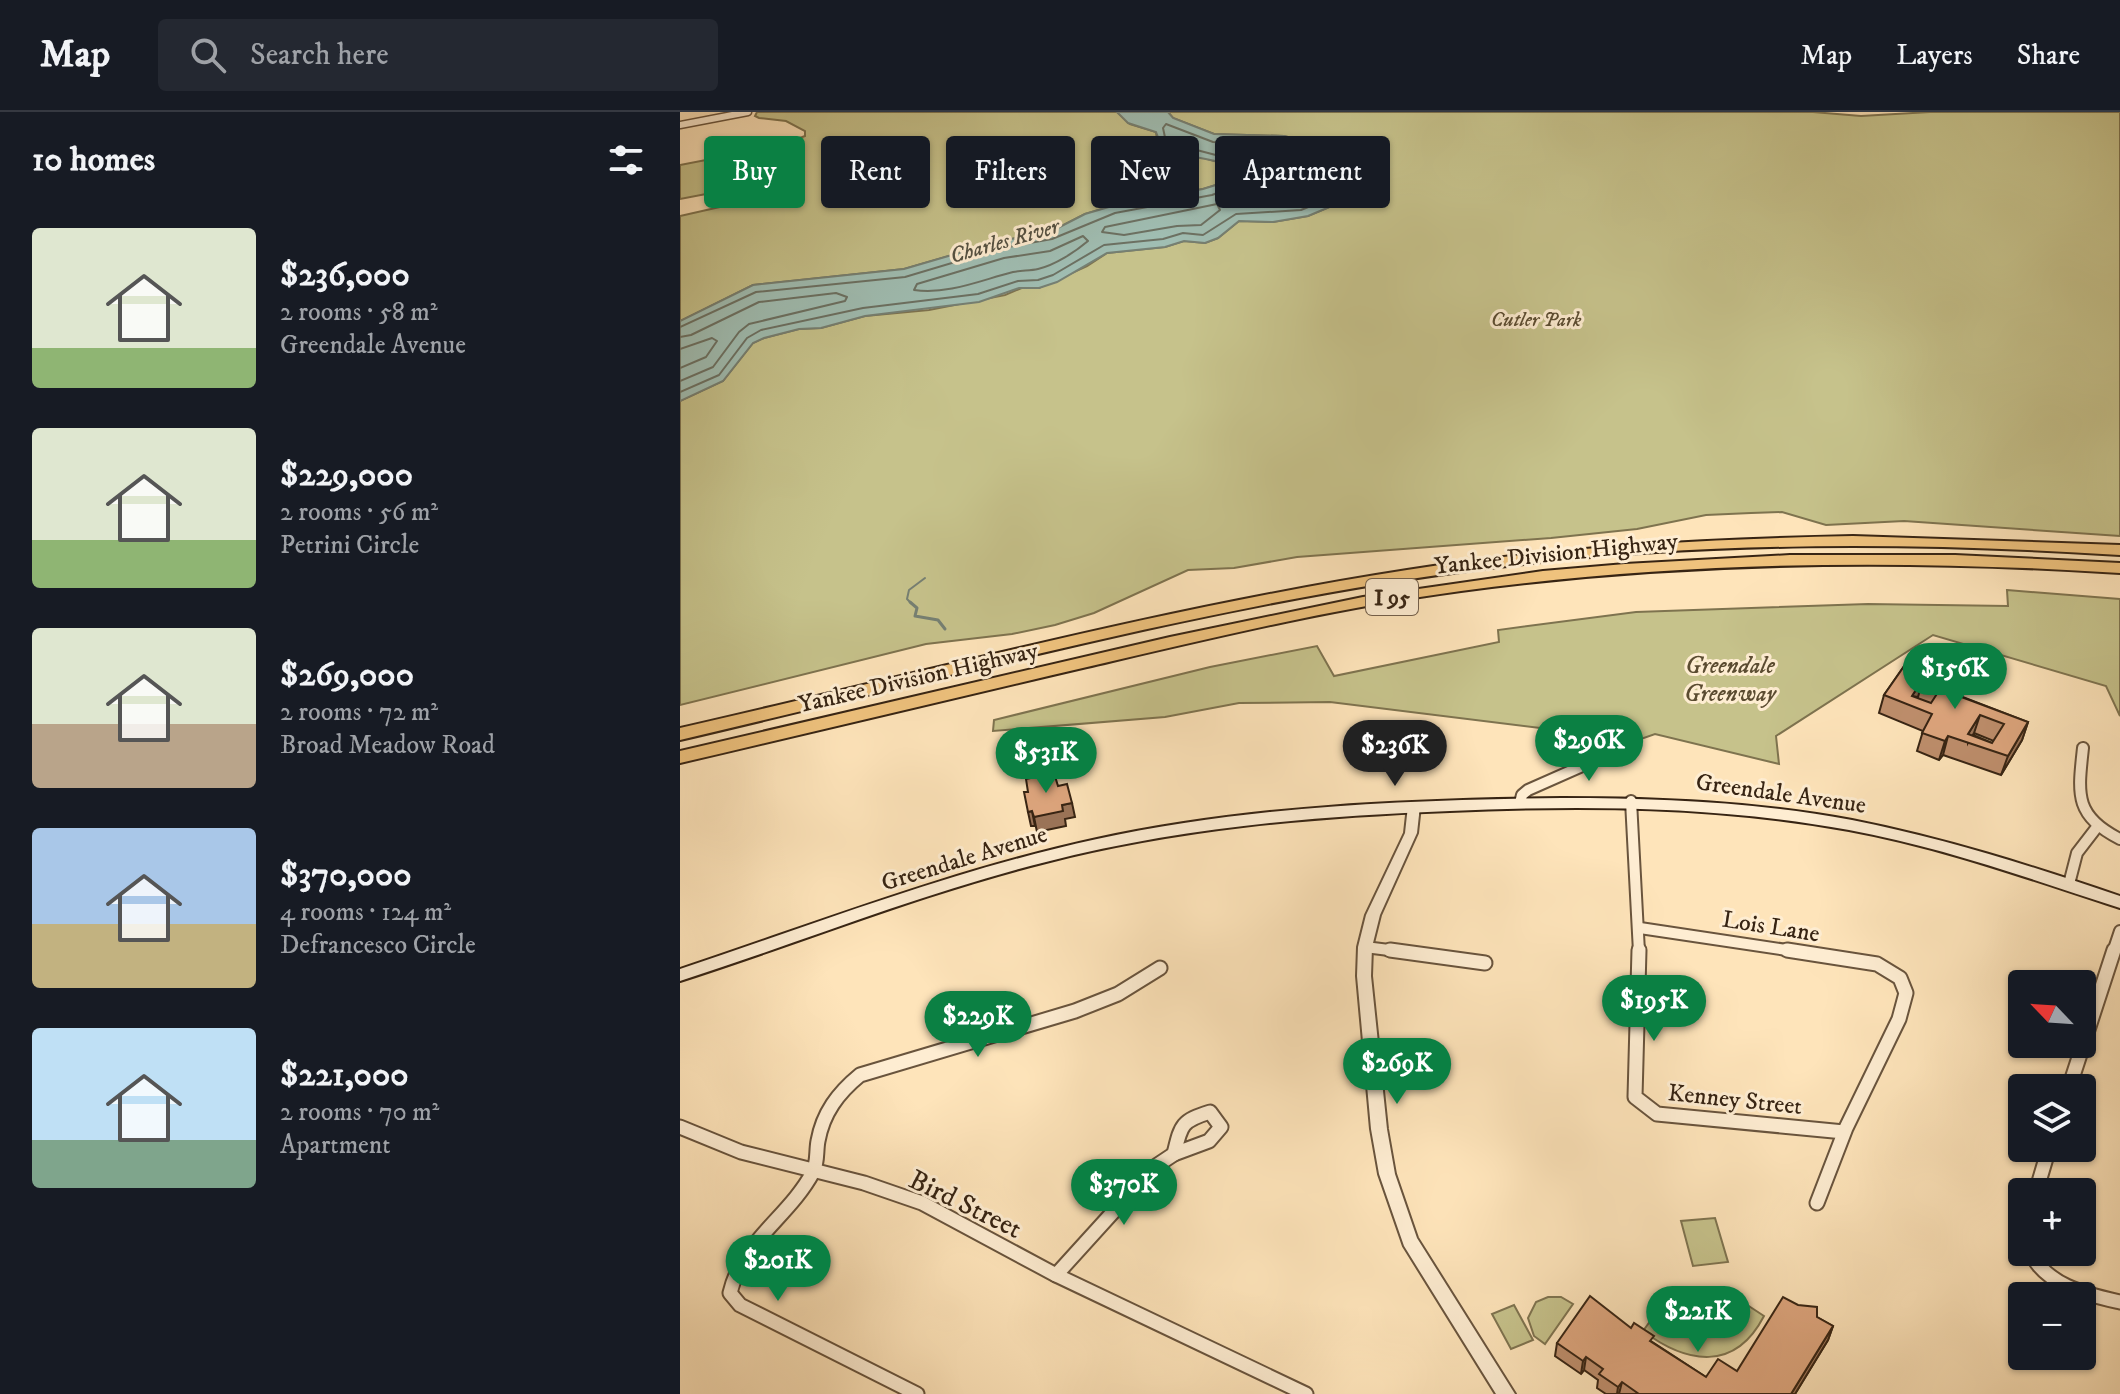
<!DOCTYPE html>
<html lang="en">
<head>
<meta charset="utf-8">
<style>
	:root { --surface:#171b24; --page:#242831; --text:#f1f3f6; --muted:#9ea1a6; --line:#363941; --accent:#0b8043 }
	body { margin:0; font-family:"IM FELL DW Pica",serif; background:var(--page); color:var(--text); height:100vh; display:flex; flex-direction:column; font-size:30px; white-space:nowrap }
	* { box-sizing:border-box; margin:0 }
	p { font-size:26px; color:var(--muted) }
	.icon { flex:none; width:44px; height:44px; fill:none; stroke:currentColor; stroke-width:2; stroke-linecap:round; stroke-linejoin:round }
	.map { position:relative; flex:1; overflow:hidden }
	.details { display:flex; flex-direction:column; background:var(--surface); width:680px }
	.details>* { flex:none }
	.top-card { position:absolute; left:24px; top:24px; width:760px; height:72px; display:flex; gap:16px }
	.needle { width:52px; rotate:295deg }
	.fabs { position:absolute; left:1328px; top:858px; display:grid; gap:16px }
	.fabs a { display:grid; place-items:center; width:88px; height:88px; border-radius:8px; background:var(--surface); box-shadow:0 2px 6px #0004; font-size:40px }
	.price { position:absolute; translate:-50% -68px; padding:0 18px; border-radius:28px; background:var(--accent); color:#fff; font-size:26px; line-height:52px; filter:drop-shadow(0 2px 4px #0008) }
	.price::after { content:''; position:absolute; left:50%; top:48px; width:24px; height:18px; margin-left:-12px; background:inherit; clip-path:polygon(0 0,100% 0,50% 100%) }
	.price.selected { background:#222; color:#fff }
	ul { padding:0; list-style:none }
	li { display:flex; align-items:center; gap:24px; height:200px; padding:0 32px }
	li span { display:grid; place-items:center; flex:none; width:224px; height:160px; border-radius:8px; color:#555 }
	li>.icon { margin-inline-start:auto }
	span .icon { width:96px; height:96px; fill:#fffc; stroke-width:1 }
	li b { font-size:34px }
	h2 { display:flex; justify-content:space-between; align-items:center; height:96px; padding:0 32px; font-size:34px }
	.pill { padding:0 28px; border-radius:8px; background:var(--surface); box-shadow:0 2px 6px #0004; font-size:28px; line-height:72px }
	.pill.selected { background:var(--accent); color:#fff }
	header { display:flex; align-items:center; gap:48px; box-sizing:border-box; height:112px; padding:0 40px; background:var(--surface); border-bottom:2px solid var(--line) }
	header strong { font-size:38px }
	nav { display:flex; gap:44px; margin-inline-start:auto; font-size:28px }
	.search { width:560px; height:72px; background:var(--page); display:flex; align-items:center; gap:20px; box-sizing:border-box; padding:0 28px; border-radius:8px; color:var(--muted); font-size:30px }
	main { display:flex; flex:1; min-height:0 }
	.map>svg:first-child { display:block }
	.green { fill:#c6c28b; stroke:#7e734f; stroke-width:2 }
	.water { fill:#a0beb3; stroke:#768073; stroke-width:2 }
	.lines { fill:none; stroke-linecap:round; stroke-linejoin:round }
	.shore { stroke:#6c7163; stroke-width:2 }
	.stream-far1 { stroke:#768073; stroke-width:2 }
	.stream { stroke:#768073; stroke-width:3 }
	.minor-far2-casing { stroke:#69543d; stroke-width:9 }
	.minor-far1-casing { stroke:#69543d; stroke-width:14 }
	.minor-casing { stroke:#69543d; stroke-width:17 }
	.tertiary-casing { stroke:#69543d; stroke-width:4 }
	.secondary-casing { stroke:#372413; stroke-width:4 }
	.motorway-casing { stroke:#372413; stroke-width:4 }
	.minor-far2 { stroke:#feedd2; stroke-width:6 }
	.minor-far1 { stroke:#feedd2; stroke-width:10 }
	.minor { stroke:#feedd2; stroke-width:13 }
	.tertiary { fill:#feedd2; fill-rule:evenodd }
	.secondary { fill:#feedd2; fill-rule:evenodd }
	.motorway { fill:#efc27d; fill-rule:evenodd }
	.wall { fill:#be8e6c; stroke:#372413; stroke-width:2; fill-rule:evenodd }
	.shaded-wall { fill:#9b7458; stroke:#372413; stroke-width:2 }
	.building { fill:#dda57d; stroke:#372413; stroke-width:2; fill-rule:evenodd }
	.labels { text-anchor:middle; stroke-width:6; stroke-linejoin:round; paint-order:stroke }
	.far-park-label { font-size:20px; font-style:italic; fill:#5b4c31; stroke:#feedd2 }
	.far-water-label { font-size:22px; font-style:italic; fill:#565243; stroke:#feedd2 }
	.shield { fill:#feedd2; stroke:#73604c; stroke-width:2 }
	.shield-label { font-size:22px; font-weight:bold; fill:#372413 }
	.street-label { font-size:24px; fill:#372413; stroke:#feedd2 }
	.park-label { font-size:24px; font-style:italic; fill:#5b4c31; stroke:#feedd2 }
	.near-street-label { font-size:28px; fill:#372413; stroke:#feedd2 }
</style>
</head>
<body>
<header>
<strong>Map</strong>
<div class="search"><svg class="icon" aria-label="search" viewBox="0 0 24 24"><circle cx="10" cy="10" r="6"/><path d="M15 15l6 6"/></svg>Search here</div>
<nav><a>Map</a><a>Layers</a><a>Share</a></nav>
</header>
<main>
<section class="details">
<h2>10 homes<svg class="icon" aria-label="filters" viewBox="0 0 24 24"><path d="M4 7h16M4 17h16"/><circle cx="9" cy="7" r="2"/><circle cx="15" cy="17" r="2"/></svg></h2>
<ul>
<li><span style="background:linear-gradient(#dfe7d0 75%,#8fb573 0)"><svg class="icon" aria-label="home" viewBox="0 0 24 24"><path d="M3 11l9-7 9 7M6 9v11h12V9"/></svg></span><div><b>$236,000</b><p>2 rooms · 58 m²</p><p>Greendale Avenue</p></div></li>
<li><span style="background:linear-gradient(#dfe7d0 70%,#8fb573 0)"><svg class="icon" aria-label="home" viewBox="0 0 24 24"><path d="M3 11l9-7 9 7M6 9v11h12V9"/></svg></span><div><b>$229,000</b><p>2 rooms · 56 m²</p><p>Petrini Circle</p></div></li>
<li><span style="background:linear-gradient(#dfe7d0 60%,#b9a48a 0)"><svg class="icon" aria-label="home" viewBox="0 0 24 24"><path d="M3 11l9-7 9 7M6 9v11h12V9"/></svg></span><div><b>$269,000</b><p>2 rooms · 72 m²</p><p>Broad Meadow Road</p></div></li>
<li><span style="background:linear-gradient(#a9c7e8 60%,#c2b280 0)"><svg class="icon" aria-label="home" viewBox="0 0 24 24"><path d="M3 11l9-7 9 7M6 9v11h12V9"/></svg></span><div><b>$370,000</b><p>4 rooms · 124 m²</p><p>Defrancesco Circle</p></div></li>
<li><span style="background:linear-gradient(#bfe0f5 70%,#7fa58c 0)"><svg class="icon" aria-label="home" viewBox="0 0 24 24"><path d="M3 11l9-7 9 7M6 9v11h12V9"/></svg></span><div><b>$221,000</b><p>2 rooms · 70 m²</p><p>Apartment</p></div></li>
</ul>
</section>
<div class="map">
<svg width="1440" height="1282" viewBox="0 0 1440 1282">
	<rect width="100%" height="100%" fill="#fee4ba"/>
	<filter id="stains"><feTurbulence type="fractalNoise" baseFrequency=".0025" numOctaves="4"/><feColorMatrix values="0 0 0 0 .2 0 0 0 0 .09 0 0 0 0 .02 0 0 0 .5 -.17"/></filter>
	<radialGradient id="worn" r=".72"><stop offset=".6" stop-color="#630" stop-opacity="0"/><stop offset="1" stop-color="#630" stop-opacity=".3"/></radialGradient>
	<g class="green">
		<path d="M77,0H437L450,12L476,20L478,33L552,54L565,64L523,77L439,92L405,102L370,120L320,129L224,157L73,173L0,209V104L53,92L65,84L26,82L0,87V53L98,34L125,24V19L106,9L79,6L75,4Z"/>
		<path d="M488,0H1133L1181,4L1250,0H1440V424L1224,409L1146,413L1102,400L1071,401L1026,403L957,417L871,426L617,445L554,456L508,458L414,501L375,513L332,522L246,532L0,593V289L43,269L73,231L84,226L119,217L141,216L185,204L249,198L325,183L344,175L359,176L407,154L427,141L485,135L504,129L525,131L538,126L559,109L593,110L628,104L683,81L693,71L690,60L681,54L659,47L628,30L604,24L534,22L493,6Z"/>
		<path d="M1327,478L1440,487V604L1426,574L1253,523L1096,624L1099,652L975,622L938,635L933,625L650,590L559,591L485,605L313,619L314,608L530,555L637,534L654,564L819,530L818,518L956,500L1188,492L1328,494Z"/>
		<path d="M1035,1106L1048,1150L1013,1154L1001,1109Z"/>
		<path d="M1049,1181L1084,1204C1055,1260 1007,1252 963,1219L982,1193L1022,1190Z"/>
		<path d="M868,1185H881L893,1192L865,1232L854,1224L848,1206L856,1190Z"/>
		<path d="M834,1193L853,1228L831,1237L812,1202Z"/>
	</g>
	<path class="water" d="M437,0H488L493,6L534,22L604,24L628,30L659,47L681,54L694,67L683,81L628,104L593,110L559,109L538,126L525,131L504,129L485,135L427,141L377,170L359,176H339L299,190L185,204L141,216L119,217L84,226L73,231L43,269L0,289V209L73,173L224,157L320,129L370,120L405,102L439,92L523,77L565,64C544,43 508,49 482,36L476,20L448,11Z"/>
	<g class="lines">
		<g class="shore">
			<path d="M579,43C604,43 645,45 659,70C631,87 602,91 569,90L567,84L580,68L576,48Z"/>
			<path d="M604,54L629,63L632,69L618,76L595,78L594,58Z"/>
			<path d="M537,92L540,98L521,113L497,114L444,123L422,120L425,115Z"/>
			<path d="M403,124L408,129C395,140 375,153 358,157C350,159 341,158 333,160C301,168 268,183 234,178L237,172L324,146L370,139Z"/>
			<path d="M0,215L76,180L225,165L322,136L372,127L435,101L532,83L570,69V58L551,47L486,30L483,16L486,12L533,30L611,33L677,61L684,67L679,74L621,98L556,102L523,123L503,121L483,127L424,133L373,163L358,168L338,169L298,182L183,196L81,218L67,226L39,263L0,280"/>
			<path d="M0,225L11,223L79,190L156,181L167,185L165,189L69,212L59,220L33,255L0,269"/>
			<path d="M0,237L32,226L37,229L26,245L0,256"/>
		</g>
		<path class="stream-far1" d="M232,492L227,487L229,478L245,466"/>
		<path class="stream" d="M230,490L237,496L235,504L258,508L265,517"/>
		<g class="minor-far2-casing">
			<path id="minor-far2" d="M0,13L68,0"/>
		</g>
		<g class="minor-far1-casing">
			<g id="minor-far1">
				<path d="M1403,636C1398,682 1394,704 1440,727"/>
				<path d="M951,689L959,840"/>
				<path d="M840,691L842,683L848,678L952,632"/>
				<path d="M1389,772L1397,741L1417,715"/>
				<path d="M960,816L1120,840"/>
				<path d="M685,835L725,840"/>
				<path d="M1433,840L1440,819"/>
			</g>
		</g>
		<g class="minor-casing">
			<g id="minor">
				<path d="M710,838L805,851"/>
				<path d="M959,838L955,985L977,1002L1164,1020"/>
				<path d="M1107,838L1197,852L1220,866L1226,881L1219,907L1166,1016L1137,1091"/>
				<path d="M1389,976L1434,838"/>
				<path d="M530,1000L541,1015L529,1029L494,1042C501,1013 501,1009 530,1000Z"/>
				<path d="M0,1015L61,1040L184,1071L242,1091L376,1163L626,1282"/>
				<path d="M1356,1080L1369,1036"/>
				<path d="M1350,1140C1367,1174 1405,1182 1440,1190"/>
				<path d="M376,1163L473,1056L494,1042"/>
				<path d="M237,1282L60,1193L50,1181C62,1129 109,1105 133,1060C138,1050 136,1039 138,1029C143,1001 158,981 180,963L395,899L438,882L480,856"/>
			</g>
		</g>
		<g class="tertiary-casing">
			<path id="tertiary" d="M734,690L740,694L737,721L700,803L692,835L691,864L707,1017L715,1062L737,1126L835,1282H816L724,1134L699,1062L691,1017L677,864L678,835L686,803L725,721L728,694Z"/>
		</g>
		<g class="secondary-casing">
			<path id="secondary" d="M882,686C979,686 1076,690 1172,708C1263,726 1352,754 1440,784V796C1350,767 1262,735 1169,718C1038,694 904,693 770,699C634,704 499,716 366,750C242,781 122,830 0,869V857C138,811 274,758 417,727C569,694 727,688 882,686Z"/>
		</g>
		<g class="motorway-casing">
			<g id="motorway">
				<path d="M1173,424L1440,433V443C1232,430 1024,429 818,455C541,489 271,565 0,628V616C241,561 482,496 727,458C875,435 1024,427 1173,424Z"/>
				<path d="M1110,443H1275L1440,451V461C1220,447 1000,449 781,479C655,496 531,526 407,555C271,587 136,619 0,651V639L490,525L683,485L863,459L945,452Z"/>
			</g>
		</g>
		<use href="#minor-far2" class="minor-far2"/>
		<use href="#minor-far1" class="minor-far1"/>
		<use href="#minor" class="minor"/>
		<use href="#tertiary" class="tertiary"/>
		<use href="#secondary" class="secondary"/>
		<use href="#motorway" class="motorway"/>
	</g>
	<g class="wall">
		<path d="M1227,550L1284,571L1280,584L1348,610L1342,628L1321,663L1263,643L1259,648L1237,639L1243,619L1199,601L1204,583ZM1294,621L1314,629L1312,631L1293,623Z"/>
		<path d="M1137,1205L1153,1214L1148,1228L1115,1282H926L917,1276L918,1268L904,1258L901,1262L875,1244L877,1231L951,1216L1026,1265L1057,1259Z"/>
	</g>
	<g class="shaded-wall">
		<path d="M1243,567L1238,585L1232,584Z"/>
		<path d="M1300,603L1294,621L1288,631V622Z"/>
		<path d="M1348,610L1342,628L1321,663L1328,644Z"/>
		<path d="M1268,624L1263,643L1259,648L1265,629Z"/>
		<path d="M392,691L395,705L385,707L386,714L357,720L354,705L382,693Z"/>
		<path d="M352,699L355,714H351L348,700Z"/>
		<path d="M1153,1214L1148,1228L1115,1282H1111Z"/>
		<path d="M906,1245L904,1258L901,1262L903,1249Z"/>
		<path d="M942,1270L939,1282H937L938,1275Z"/>
	</g>
	<g class="building">
		<path d="M1227,550L1284,571L1276,583L1348,610L1328,644L1268,624L1265,629L1242,621L1252,602L1204,583ZM1243,567L1262,574L1251,591L1232,584ZM1300,603L1324,612L1312,631L1288,622Z"/>
		<path d="M374,661L378,674L387,672L392,691L382,693L383,699L354,705L352,699L348,700L344,680H348L346,667Z"/>
		<path d="M910,1184L951,1216L954,1211L974,1224L970,1229L1026,1265L1038,1247L1057,1259L1103,1185L1118,1193L1137,1195V1205L1153,1214L1111,1282H959L942,1270L938,1275L919,1262L923,1257L906,1245L903,1249L877,1231Z"/>
	</g>
	<g class="labels">
		<g class="far-park-label">
			<text x="856" y="214">Cutler Park</text>
		</g>
		<g class="far-water-label">
			<text transform="translate(324 128) rotate(-16)" y="8">Charles River</text>
		</g>
		<rect class="shield" x="686" y="467" width="52" height="36" rx="6"/>
		<g class="shield-label">
			<text x="712" y="493">I 95</text>
		</g>
		<g class="street-label">
			<text transform="translate(876 441) rotate(-6)" y="8">Yankee Division Highway</text>
			<text transform="translate(238 565) rotate(-13)" y="8">Yankee Division Highway</text>
			<text transform="translate(1101 681) rotate(8)" y="8">Greendale Avenue</text>
			<text transform="translate(284 746) rotate(-17)" y="8">Greendale Avenue</text>
			<text transform="translate(1091 814) rotate(9)" y="8">Lois Lane</text>
			<text transform="translate(1055 987) rotate(6)" y="8">Kenney Street</text>
		</g>
		<g class="park-label">
			<text x="1050" y="561">Greendale<tspan x="1050" dy="28">Greenway</tspan></text>
		</g>
		<g class="near-street-label">
			<text transform="translate(286 1091) rotate(26)" y="10">Bird Street</text>
		</g>
	</g>
	<rect width="100%" height="100%" filter="url(#stains)"/>
	<rect width="100%" height="100%" fill="url(#worn)"/>
</svg>
<div class="fabs">
<a><svg class="needle" viewBox="-14 -14 28 28"><path d="M0-13l5 13h-10z" fill="#e53935"/><path d="M0 13l5-13h-10z" fill="#9ea1a6"/></svg></a>
<a><svg class="icon" aria-label="layers" viewBox="0 0 24 24"><path d="M12 4l9 5-9 5-9-5zM3 14l9 5 9-5"/></svg></a>
<a>+</a>
<a>−</a>
</div>
<b class="price" style="left:1275px;top:599px">$156K</b>
<b class="price" style="left:909px;top:671px">$296K</b>
<b class="price selected" style="left:715px;top:676px">$236K</b>
<b class="price" style="left:366px;top:683px">$531K</b>
<b class="price" style="left:974px;top:931px">$195K</b>
<b class="price" style="left:298px;top:947px">$229K</b>
<b class="price" style="left:717px;top:994px">$269K</b>
<b class="price" style="left:444px;top:1115px">$370K</b>
<b class="price" style="left:98px;top:1191px">$201K</b>
<b class="price" style="left:1018px;top:1242px">$221K</b>
<div class="top-card">
<a class="pill selected">Buy</a>
<a class="pill">Rent</a>
<a class="pill">Filters</a>
<a class="pill">New</a>
<a class="pill">Apartment</a>
</div>
</div>
</main>
</body>
</html>
